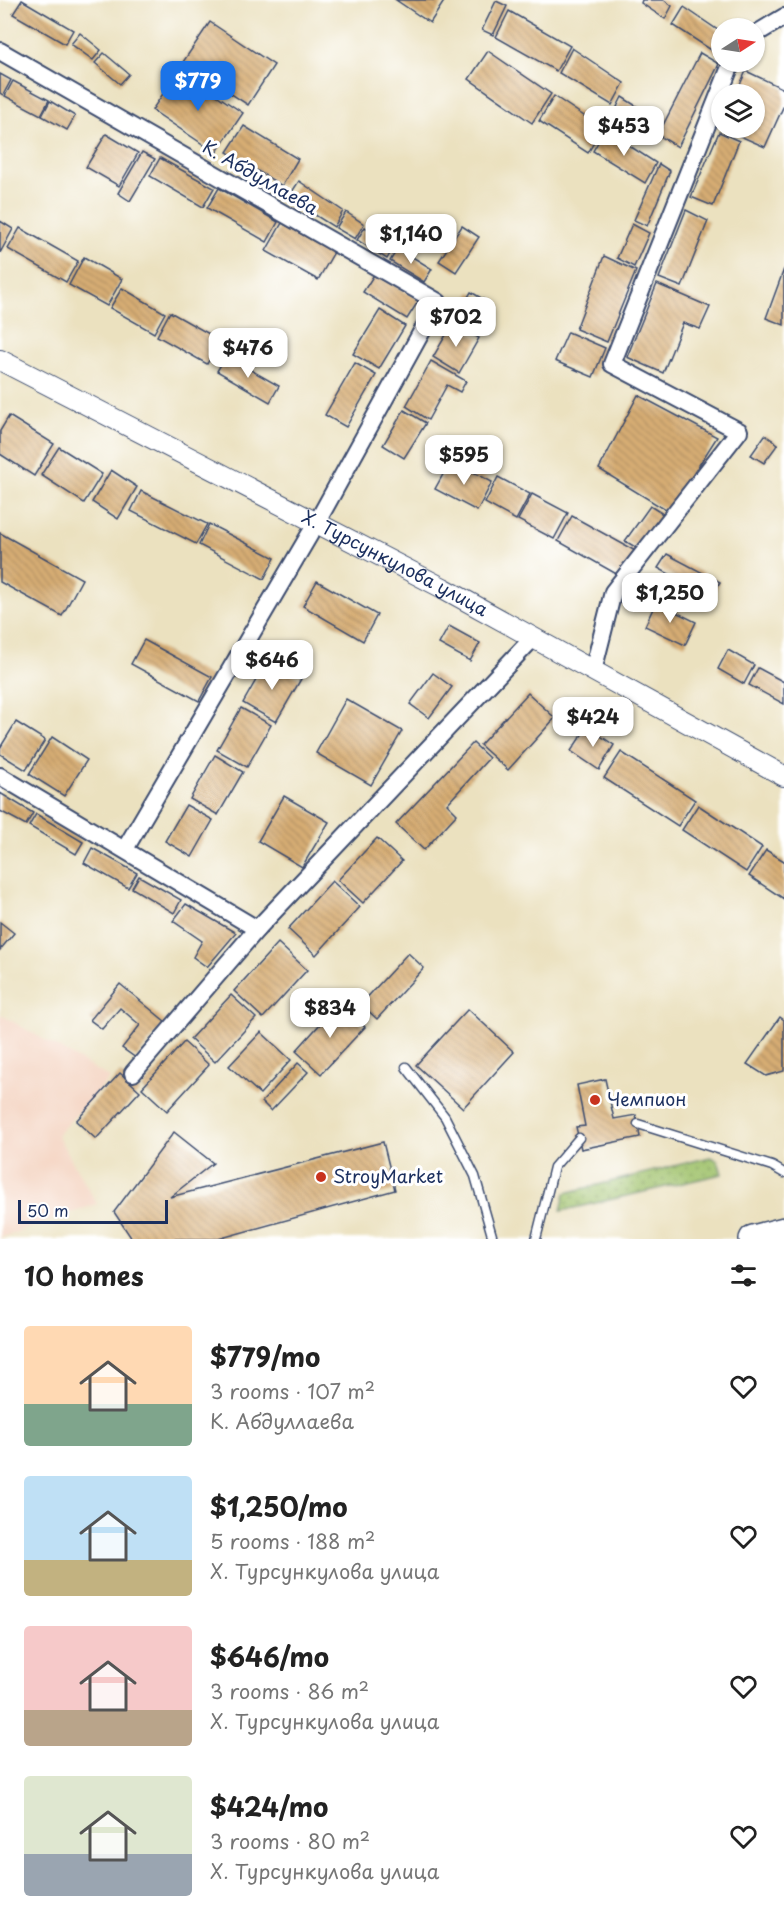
<!DOCTYPE html>
<html lang="en">
<head>
<meta charset="utf-8">
<style>
	:root { --surface:#fff; --page:#f6f6f6; --text:#222; --muted:#767676; --accent:#1a73e8 }
	body { margin:0; font-family:"Playpen Sans",sans-serif; background:var(--page); color:var(--text); height:100vh; display:flex; flex-direction:column; font-size:22px; white-space:nowrap }
	* { box-sizing:border-box; margin:0 }
	p { font-size:20px; color:var(--muted) }
	.icon { flex:none; width:33px; height:33px; fill:none; stroke:currentColor; stroke-width:2; stroke-linecap:round; stroke-linejoin:round }
	.map { position:relative; height:1239px; overflow:hidden }
	.details { display:flex; flex-direction:column; background:var(--surface); flex:1 }
	.details>* { flex:none }
	.needle { width:39px; rotate:78deg }
	.fabs { position:absolute; left:711px; top:18px; display:grid; gap:12px }
	.fabs a { display:grid; place-items:center; width:54px; height:54px; border-radius:50%; background:var(--surface); box-shadow:0 2px 4px #0004; font-size:30px }
	.scale { position:absolute; left:18px; bottom:15px; width:150px; box-sizing:border-box; padding-left:6px; border:3px solid #1b2f5e; border-top:0; font-size:16px; line-height:21px; white-space:nowrap; color:#1b2f5e; -webkit-text-stroke:4px #fff; paint-order:stroke }
	.price { position:absolute; translate:-50% -51px; padding:0 14px; border-radius:12px; background:#fff; color:#222; font-size:20px; line-height:39px; filter:drop-shadow(0 2px 3px #0008) }
	.price::after { content:''; position:absolute; left:50%; top:36px; width:18px; height:14px; margin-left:-9px; background:inherit; clip-path:polygon(0 0,100% 0,50% 100%) }
	.price.on { background:var(--accent); color:#fff }
	ul { padding:0; list-style:none }
	li { display:flex; align-items:center; gap:18px; height:150px; padding:0 24px }
	li span { display:grid; place-items:center; flex:none; width:168px; height:120px; border-radius:6px; color:#555 }
	li>.icon { margin-inline-start:auto }
	span .icon { width:72px; height:72px; fill:#fffc; stroke-width:1 }
	li b { font-size:26px }
	h2 { display:flex; justify-content:space-between; align-items:center; height:72px; padding:0 24px; font-size:26px }
	.map>svg:first-child { display:block }
	.built { fill:#f4d3c0 }
	.grass { fill:url(#grass-dots); stroke:#5e7865; stroke-width:1.5 }
	.building { fill:url(#building-back-hatch) }
	.lines { fill:none; stroke-linecap:round; stroke-linejoin:round }
	.service-casing { stroke:#3a4a6d; stroke-width:11 }
	.minor-casing { stroke:#3a4a6d; stroke-width:20 }
	.tertiary-casing { stroke:#3a4a6d; stroke-width:22 }
	.trunk-casing { stroke:#3a4a6d; stroke-width:30 }
	.service { stroke:#fff; stroke-width:8 }
	.minor { stroke:#fff; stroke-width:16 }
	.tertiary { stroke:#fff; stroke-width:20 }
	.trunk { stroke:#fff; stroke-width:27 }
	.poi-dot { fill:#c8321e; stroke:#fff; stroke-width:2 }
	.labels { text-anchor:middle; stroke-width:6; stroke-linejoin:round; paint-order:stroke }
	.street-label { font-size:18px; fill:#1b2f5e; stroke:#fff }
	.poi-label { font-size:18px; fill:#1b2f5e; stroke:#fff; text-anchor:start }
</style>
</head>
<body>
<div class="map">
<svg width="784" height="1239" viewBox="0 0 784 1239">
	<defs>
		<pattern id="grass-dots" width="8" height="8" patternUnits="userSpaceOnUse" patternTransform="scale(1.5)"><rect width="8" height="8" fill="#a0c26c"/><path d="M2 2h.1M6 6h.1" fill="none" stroke="#829e5c" stroke-width="1.8" stroke-linecap="round"/></pattern>
		<pattern id="building-back-hatch" width="6" height="6" patternUnits="userSpaceOnUse" patternTransform="scale(1.5)"><rect width="6" height="6" fill="#d7ad73"/><path d="M-1 5l2 2M0 0l6 6M5-1l2 2" fill="none" stroke="#ae8d62"/></pattern>
	</defs>
	<rect width="100%" height="100%" fill="#fff"/>
	<filter id="ink" filterUnits="userSpaceOnUse"><feTurbulence type="fractalNoise" baseFrequency=".0167" numOctaves="2"/><feDisplacementMap in="SourceGraphic" scale="12" xChannelSelector="R" yChannelSelector="G"/><feConvolveMatrix kernelMatrix="1 2 1 2 8 2 1 2 1" color-interpolation-filters="sRGB"/></filter>
	<filter id="wash" filterUnits="userSpaceOnUse"><feTurbulence type="fractalNoise" baseFrequency=".008" numOctaves="4" result="noise"/><feDisplacementMap in="SourceGraphic" scale="24" xChannelSelector="R" yChannelSelector="G"/><feGaussianBlur stdDeviation="1.35" result="paint"/><feColorMatrix in="noise" values="0 0 0 0 0 0 0 0 0 0 0 0 0 0 0 0 0 1.4 0 .05"/><feComposite in="paint" operator="in"/></filter>
	<g filter="url(#wash)">
		<rect width="100%" height="100%" fill="#ebe1bf"/>
		<path class="built" d="M0,1014L110,1078L57,1135L97,1204L0,1238Z"/>
		<path class="grass" d="M710,1157L718,1160L722,1174L561,1211L565,1193Z"/>
		<g id="blocks">
			<g class="building">
				<path d="M22,0L73,30L65,44L13,14Z"/>
				<path d="M396,0H445L430,23Z"/>
				<path d="M642,0H664L672,6L665,19L641,3Z"/>
				<path d="M496,1L507,6L493,35L482,30Z"/>
				<path d="M684,7L722,33V57L673,25Z"/>
				<path d="M509,11L570,46L556,71L496,37Z"/>
				<path d="M210,22L274,65L248,105L183,62Z"/>
				<path d="M80,33L101,50L93,60L71,44Z"/>
				<path d="M572,48L624,83L612,105L559,73Z"/>
				<path d="M488,51L551,94L532,123L469,79Z"/>
				<path d="M104,53L129,74L120,84L95,63Z"/>
				<path d="M700,53L719,64L678,147L658,135Z"/>
				<path d="M179,70L243,113L216,153L152,110Z"/>
				<path d="M746,71L784,89V105L765,147L722,128H754V94H736Z"/>
				<path d="M0,74L11,80L3,95L0,93Z"/>
				<path d="M13,81L49,100L41,115L5,96Z"/>
				<path d="M554,96L602,128L588,153L539,121Z"/>
				<path d="M622,97L652,116L646,127L617,107Z"/>
				<path d="M50,101L75,116L67,130L42,116Z"/>
				<path d="M244,126L298,159L282,186L227,152Z"/>
				<path d="M605,130L656,163L645,183L593,151Z"/>
				<path d="M719,132L739,141L713,206L691,197Z"/>
				<path d="M106,134L138,153L119,186L86,167Z"/>
				<path d="M142,152L155,159L130,201L118,193Z"/>
				<path d="M160,158L214,188L203,207L150,176Z"/>
				<path d="M659,164L670,171L647,226L634,220Z"/>
				<path d="M299,181L343,211L334,227L288,198Z"/>
				<path d="M219,188L278,222L267,242L207,208Z"/>
				<path d="M686,210L708,221L682,287L659,278Z"/>
				<path d="M346,212L364,224L355,239L336,228Z"/>
				<path d="M0,221L13,229L0,253Z"/>
				<path d="M282,223L334,252L318,280L266,251Z"/>
				<path d="M632,224L649,233L634,267L617,258Z"/>
				<path d="M462,226L479,237L456,272L439,261Z"/>
				<path d="M365,227L395,245L387,259L357,240Z"/>
				<path d="M20,228L78,261L66,282L8,249Z"/>
				<path d="M398,248L432,269L424,282L390,261Z"/>
				<path d="M604,256L636,271L607,342L576,329Z"/>
				<path d="M84,257L122,279L107,306L69,285Z"/>
				<path d="M784,269V325L766,318Z"/>
				<path d="M375,273L419,300L407,319L363,292Z"/>
				<path d="M657,284L710,307L700,329L683,323L663,373L627,357Z"/>
				<path d="M122,288L165,313L154,333L110,308Z"/>
				<path d="M471,292L488,302L470,331L453,322Z"/>
				<path d="M380,310L405,326L379,369L353,354Z"/>
				<path d="M170,312L220,340L207,364L157,336Z"/>
				<path d="M453,323L479,338L459,373L433,357Z"/>
				<path d="M568,332L605,348L593,377L555,361Z"/>
				<path d="M226,356L279,386L270,402L217,371Z"/>
				<path d="M431,361L466,381L460,392L447,385L428,420L406,406Z"/>
				<path d="M355,363L376,375L346,427L325,415Z"/>
				<path d="M638,395L717,437L669,512L599,469Z"/>
				<path d="M404,410L426,423L404,458L383,445Z"/>
				<path d="M9,416L54,444L34,476L0,454V431Z"/>
				<path d="M765,435L778,444L764,463L751,455Z"/>
				<path d="M59,447L102,474L84,503L41,475Z"/>
				<path d="M451,460L492,482L477,511L435,489Z"/>
				<path d="M111,470L137,487L118,519L92,502Z"/>
				<path d="M498,477L530,494L516,520L485,503Z"/>
				<path d="M141,491L207,524L196,544L131,511Z"/>
				<path d="M532,494L568,513L554,539L518,520Z"/>
				<path d="M650,506L666,516L642,551L625,541Z"/>
				<path d="M572,516L639,553L620,576L558,541Z"/>
				<path d="M209,524L275,558L264,579L199,545Z"/>
				<path d="M0,533L82,579L62,616L0,582Z"/>
				<path d="M667,554L720,582L711,597L658,568Z"/>
				<path d="M317,581L377,615L363,641L303,606Z"/>
				<path d="M656,602L696,622L685,645L645,626Z"/>
				<path d="M449,626L480,643L470,661L439,644Z"/>
				<path d="M144,640L212,677L199,701L131,664Z"/>
				<path d="M728,650L754,665L744,684L718,669Z"/>
				<path d="M268,659L301,679L276,722L243,703Z"/>
				<path d="M758,668L784,682V704L749,685Z"/>
				<path d="M433,673L452,687L429,718L410,704Z"/>
				<path d="M528,693L555,718L508,770L480,745Z"/>
				<path d="M346,699L402,731L371,785L316,753Z"/>
				<path d="M241,708L271,725L247,767L217,750Z"/>
				<path d="M16,722L45,740L26,770L0,754V748Z"/>
				<path d="M587,727L614,745L599,770L571,751Z"/>
				<path d="M52,737L87,760L64,796L29,774Z"/>
				<path d="M473,743L489,758L447,804L457,814L424,850L396,824Z"/>
				<path d="M621,752L695,800L678,826L604,778Z"/>
				<path d="M215,755L243,772L218,815L190,799Z"/>
				<path d="M0,793L33,813L26,825L0,811Z"/>
				<path d="M284,796L329,822L302,867L258,841Z"/>
				<path d="M186,805L213,820L192,857L165,841Z"/>
				<path d="M698,805L762,847L746,872L682,830Z"/>
				<path d="M36,814L83,842L76,854L29,826Z"/>
				<path d="M377,838L402,861L363,903L338,880Z"/>
				<path d="M92,848L137,873L128,888L84,863Z"/>
				<path d="M766,850L784,861V899L749,876Z"/>
				<path d="M139,876L181,900L174,913L132,888Z"/>
				<path d="M332,881L360,907L316,955L288,929Z"/>
				<path d="M186,904L236,933L207,967L193,957L202,941L173,921Z"/>
				<path d="M0,922L14,933L0,950Z"/>
				<path d="M278,943L307,970L263,1018L234,991Z"/>
				<path d="M408,953L424,968L377,1019L361,1004Z"/>
				<path d="M120,984L166,1022L136,1058L122,1048L140,1025L120,1008L102,1029L90,1020Z"/>
				<path d="M231,995L256,1018L215,1062L190,1039Z"/>
				<path d="M339,1003L365,1027L321,1074L296,1051Z"/>
				<path d="M468,1009L514,1052L463,1108L416,1065Z"/>
				<path d="M780,1017L784,1020V1071L766,1076L747,1064Z"/>
				<path d="M261,1032L291,1060L260,1094L229,1066Z"/>
				<path d="M184,1042L209,1065L167,1111L142,1088Z"/>
				<path d="M298,1063L308,1072L271,1111L262,1102Z"/>
				<path d="M120,1073L140,1091L96,1139L76,1121Z"/>
				<path d="M605,1079L614,1119L636,1115L640,1137L581,1149L576,1127L585,1126L577,1085Z"/>
				<path d="M174,1132L213,1163L170,1197L383,1142L395,1190L218,1239H132L114,1212Z"/>
			</g>
		</g>
	</g>
	<g filter="url(#ink)">
		<use href="#blocks" fill-opacity="0" stroke="#3a4a6d" stroke-width="1.5"/>
		<g class="lines">
			<g class="service-casing">
				<g id="service">
					<path d="M406,1067L445,1117L475,1176L493,1239"/>
					<path d="M638,1124L772,1166L784,1173"/>
					<path d="M536,1239L554,1167L579,1138"/>
				</g>
			</g>
			<g class="minor-casing">
				<g id="minor">
					<path d="M754,35L784,17"/>
					<path d="M0,51L438,302L317,522L125,849"/>
					<path d="M593,671L613,592L739,431L612,364L732,62"/>
					<path d="M0,776L257,929"/>
					<path d="M133,1073L257,929L533,638"/>
				</g>
			</g>
			<g class="tertiary-casing">
				<g id="tertiary">
					<path id="s1" d="M0,360L443,588L784,776"/>
				</g>
			</g>
			<g class="trunk-casing">
				<path id="trunk" d="M753,1239L784,1231"/>
			</g>
			<use href="#service" class="service"/>
			<use href="#minor" class="minor"/>
			<use href="#tertiary" class="tertiary"/>
			<use href="#trunk" class="trunk"/>
		</g>
	</g>
	<g class="poi-dot">
		<circle cx="595" cy="1100" r="6"/>
		<circle cx="321" cy="1177" r="6"/>
	</g>
	<g class="labels">
		<g class="street-label">
			<text transform="translate(260 178) rotate(30)" y="6">К. Абдуллаева</text>
			<text dy="6" stroke="none"><textPath href="#s1" startOffset="444">Х. Турсункулова улица</textPath></text>
		</g>
		<g class="poi-label">
			<text x="607" y="1106">Чемпион</text>
			<text x="333" y="1183">StroyMarket</text>
		</g>
	</g>
</svg>
<div class="fabs">
<a><svg class="needle" viewBox="-14 -14 28 28"><path d="M0-13l5 13h-10z" fill="#e53935"/><path d="M0 13l5-13h-10z" fill="#767676"/></svg></a>
<a><svg class="icon" aria-label="layers" viewBox="0 0 24 24"><path d="M12 4l9 5-9 5-9-5zM3 14l9 5 9-5"/></svg></a>
</div>
<div class="scale">50 m</div>
<b class="price on" style="left:198px;top:112px">$779</b>
<b class="price" style="left:624px;top:157px">$453</b>
<b class="price" style="left:411px;top:265px">$1,140</b>
<b class="price" style="left:456px;top:348px">$702</b>
<b class="price" style="left:248px;top:379px">$476</b>
<b class="price" style="left:464px;top:486px">$595</b>
<b class="price" style="left:670px;top:624px">$1,250</b>
<b class="price" style="left:272px;top:691px">$646</b>
<b class="price" style="left:593px;top:748px">$424</b>
<b class="price" style="left:330px;top:1039px">$834</b>
</div>
<section class="details">
<h2>10 homes<svg class="icon" aria-label="filters" viewBox="0 0 24 24"><path d="M4 7h16M4 17h16"/><circle cx="9" cy="7" r="2"/><circle cx="15" cy="17" r="2"/></svg></h2>
<ul>
<li><span style="background:linear-gradient(#ffd9b3 65%,#7fa58c 0)"><svg class="icon" aria-label="home" viewBox="0 0 24 24"><path d="M3 11l9-7 9 7M6 9v11h12V9"/></svg></span><div><b>$779/mo</b><p>3 rooms · 107 m²</p><p>К. Абдуллаева</p></div><svg class="icon" aria-label="heart" viewBox="0 0 24 24"><path d="M12 20l-8-8c-3-5 5-10 8-4 3-6 11-1 8 4z"/></svg></li>
<li><span style="background:linear-gradient(#bfe0f5 70%,#c2b280 0)"><svg class="icon" aria-label="home" viewBox="0 0 24 24"><path d="M3 11l9-7 9 7M6 9v11h12V9"/></svg></span><div><b>$1,250/mo</b><p>5 rooms · 188 m²</p><p>Х. Турсункулова улица</p></div><svg class="icon" aria-label="heart" viewBox="0 0 24 24"><path d="M12 20l-8-8c-3-5 5-10 8-4 3-6 11-1 8 4z"/></svg></li>
<li><span style="background:linear-gradient(#f6c9c9 70%,#b9a48a 0)"><svg class="icon" aria-label="home" viewBox="0 0 24 24"><path d="M3 11l9-7 9 7M6 9v11h12V9"/></svg></span><div><b>$646/mo</b><p>3 rooms · 86 m²</p><p>Х. Турсункулова улица</p></div><svg class="icon" aria-label="heart" viewBox="0 0 24 24"><path d="M12 20l-8-8c-3-5 5-10 8-4 3-6 11-1 8 4z"/></svg></li>
<li><span style="background:linear-gradient(#dfe7d0 65%,#9aa5b1 0)"><svg class="icon" aria-label="home" viewBox="0 0 24 24"><path d="M3 11l9-7 9 7M6 9v11h12V9"/></svg></span><div><b>$424/mo</b><p>3 rooms · 80 m²</p><p>Х. Турсункулова улица</p></div><svg class="icon" aria-label="heart" viewBox="0 0 24 24"><path d="M12 20l-8-8c-3-5 5-10 8-4 3-6 11-1 8 4z"/></svg></li>
</ul>
</section>
</body>
</html>
